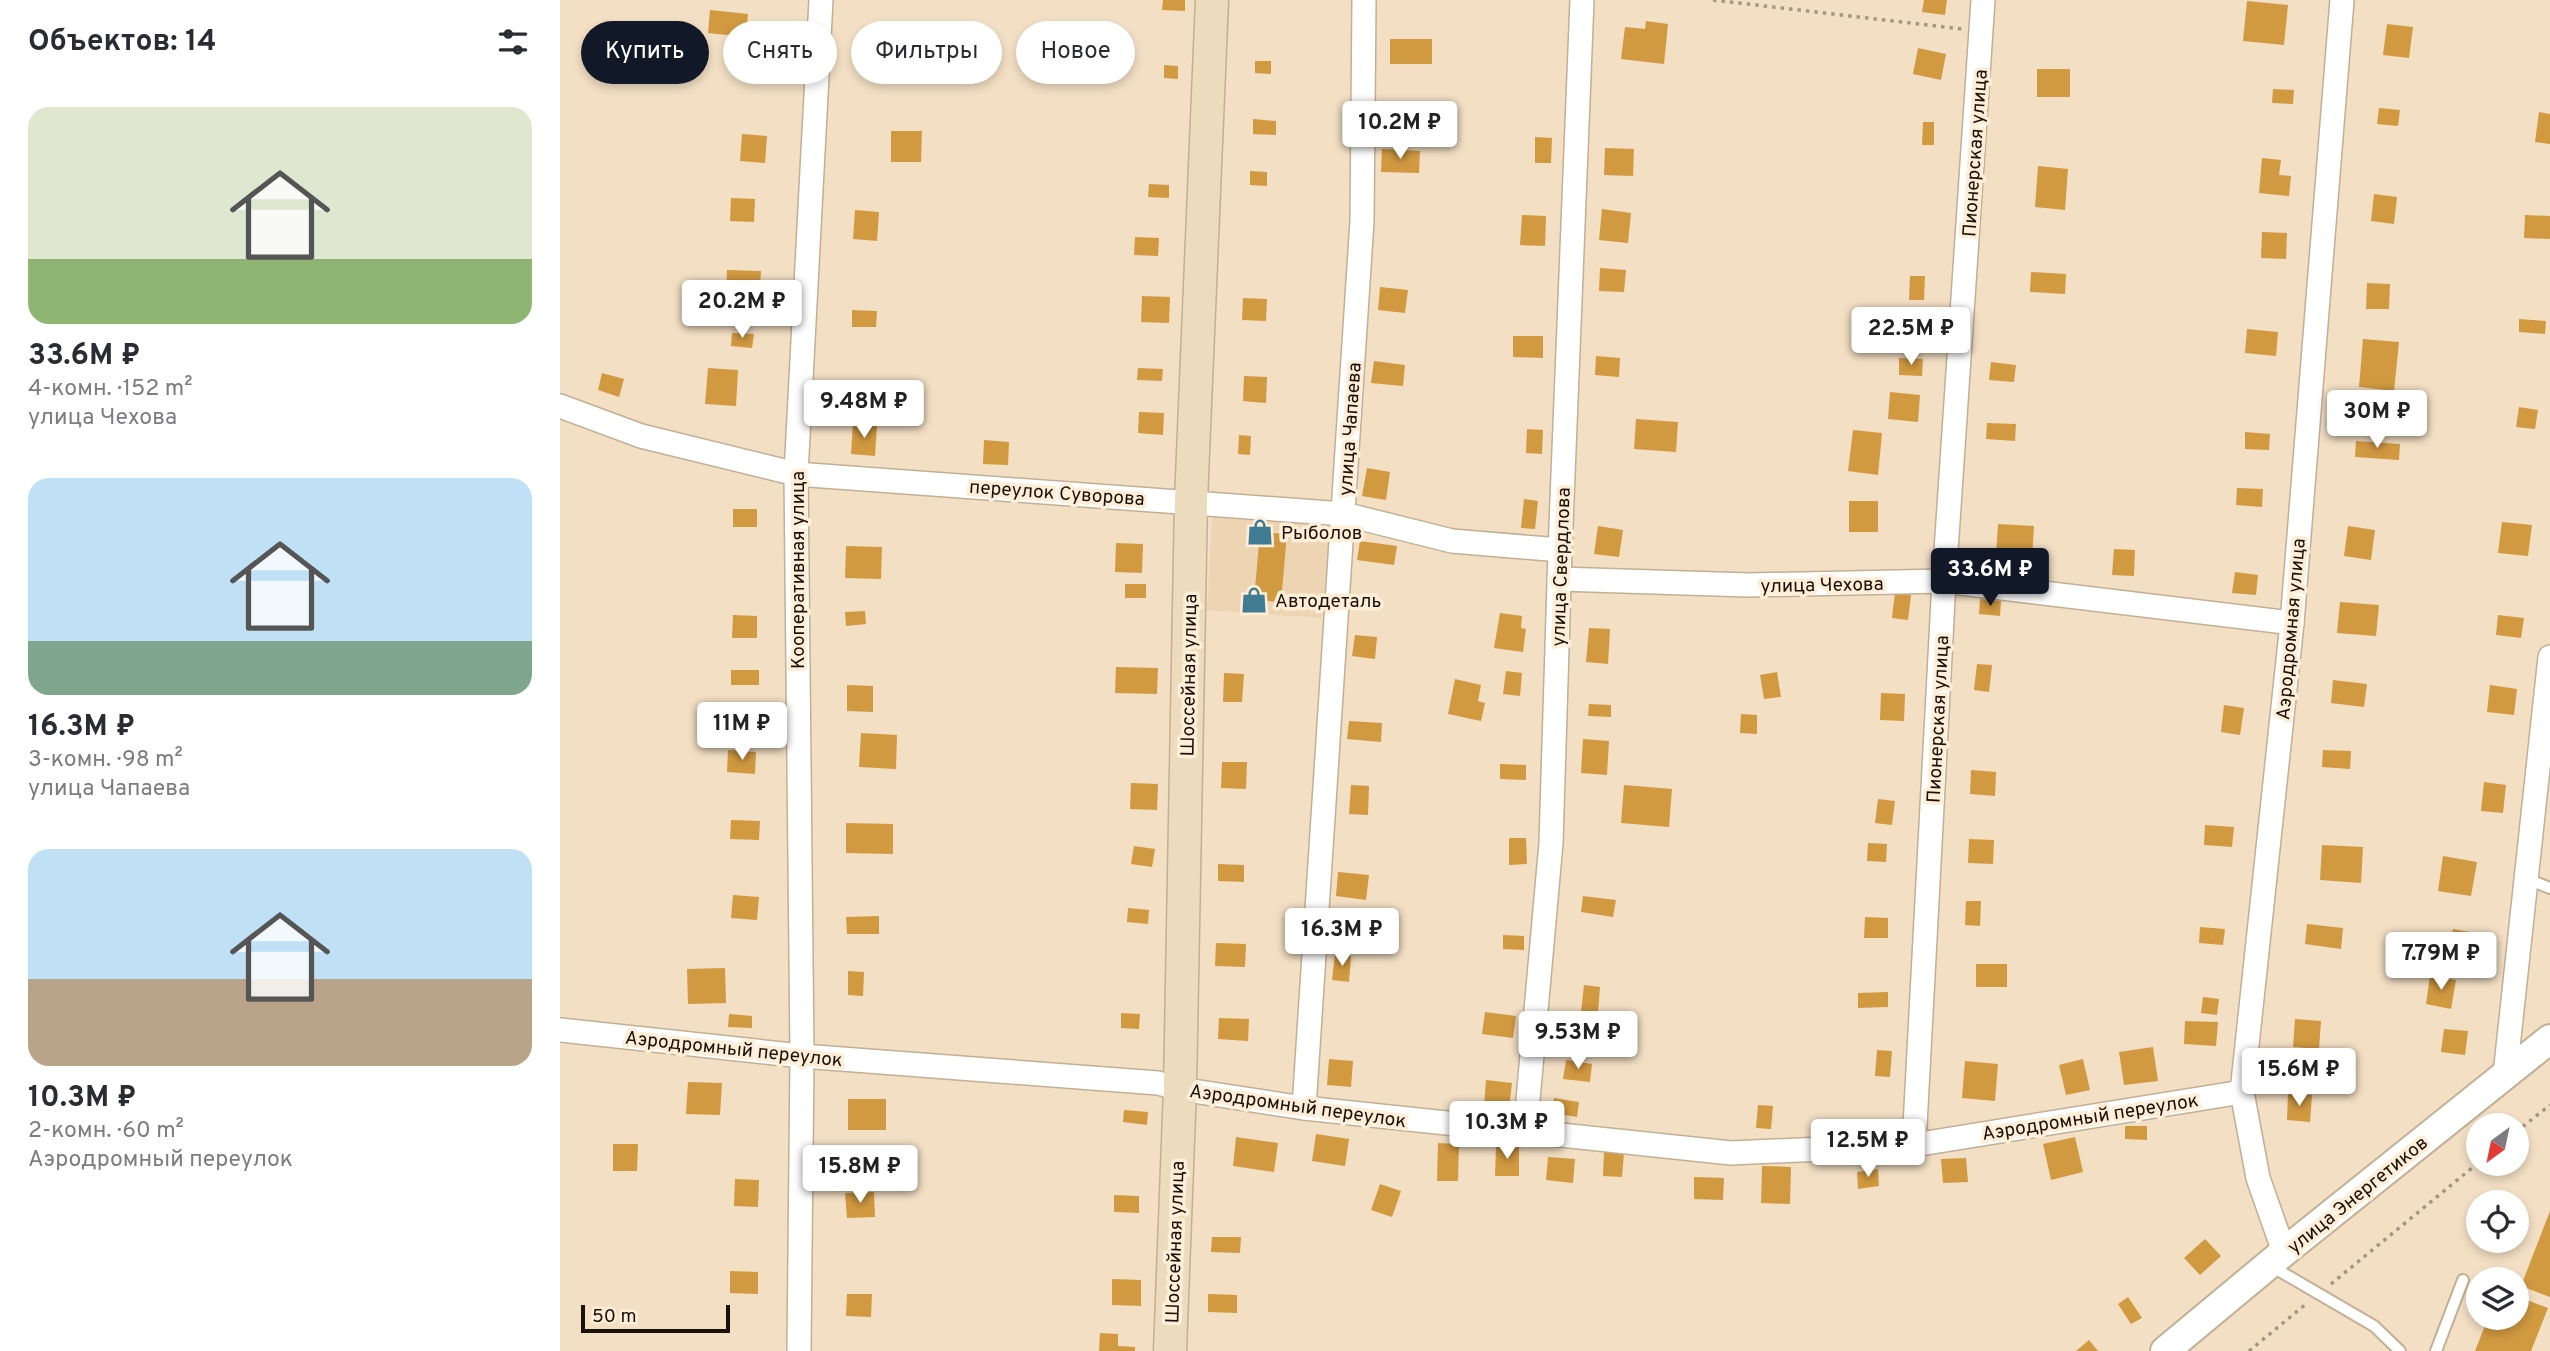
<!DOCTYPE html>
<html lang="ru">
<head>
<meta charset="utf-8">
<style>
	:root { --surface:#fff; --page:#f7f7f7; --text:#2b2b33; --muted:#7c7c81; --accent:#111827 }
	body { margin:0; font-family:Overpass,sans-serif; background:var(--page); color:var(--text); height:100vh; display:flex; flex-direction:column; font-size:26px; white-space:nowrap }
	* { box-sizing:border-box; margin:0 }
	p { font-size:23px; color:var(--muted) }
	.icon { flex:none; width:38px; height:38px; fill:none; stroke:currentColor; stroke-width:2; stroke-linecap:round; stroke-linejoin:round }
	.map { position:relative; flex:1; overflow:hidden }
	.panel { display:flex; flex-direction:column; background:var(--surface); width:560px }
	.panel>* { flex:none }
	.hud { position:absolute; left:21px; top:21px; width:665px; height:63px; display:flex; gap:14px }
	.needle { width:46px; rotate:213deg }
	.tools { position:absolute; left:1906px; top:1113px; display:grid; gap:14px }
	.tools a { display:grid; place-items:center; width:63px; height:63px; border-radius:50%; background:var(--surface); box-shadow:0 4px 10px #0003; font-size:35px }
	.scale { position:absolute; left:21px; bottom:18px; width:149px; box-sizing:border-box; padding-left:7px; border:4px solid #191208; border-top:0; font-size:19px; line-height:24px; white-space:nowrap; color:#191208; -webkit-text-stroke:5px #feedd7; paint-order:stroke }
	.price { position:absolute; translate:-50% -60px; padding:0 16px; border-radius:7px; background:#fff; color:#222; font-size:23px; line-height:46px; filter:drop-shadow(0 2px 4px #0008) }
	.price::after { content:''; position:absolute; left:50%; top:42px; width:21px; height:16px; margin-left:-10px; background:inherit; clip-path:polygon(0 0,100% 0,50% 100%) }
	.price.current { background:var(--accent); color:#fff }
	ul { padding:0; list-style:none }
	li { display:grid; align-content:center; gap:14px; height:371px; padding:0 28px }
	li span { display:grid; place-items:center; height:217px; border-radius:21px; color:#555 }
	li>.icon { margin-inline-start:auto }
	span .icon { width:126px; height:126px; fill:#fffc; stroke-width:1 }
	li b { font-size:30px }
	h2 { display:flex; justify-content:space-between; align-items:center; height:84px; padding:0 28px; font-size:30px }
	.pill { padding:0 24px; border-radius:32px; background:var(--surface); box-shadow:0 4px 10px #0003; font-size:24px; line-height:63px }
	.pill.current { background:var(--accent); color:#fff }
	main { display:flex; flex:1; min-height:0 }
	.map>svg:first-child { display:block }
	.built { fill:#edd5b3 }
	.building { fill:#d19940 }
	.lines { fill:none; stroke-linecap:round; stroke-linejoin:round }
	.service-casing { stroke:#c2af94; stroke-width:14 }
	.minor-casing { stroke:#c2af94; stroke-width:26 }
	.tertiary-casing { stroke:#c2af94; stroke-width:32 }
	.secondary-casing { stroke:#c2af94; stroke-width:35 }
	.path { stroke:#a59681; stroke-width:3.5; stroke-dasharray:3.5 5; stroke-linecap:butt }
	.service { stroke:#fff; stroke-width:10 }
	.minor { stroke:#fff; stroke-width:23 }
	.tertiary { stroke:#fff; stroke-width:28 }
	.secondary { stroke:#ecdbbd; stroke-width:32 }
	.labels { text-anchor:middle; stroke-width:7; stroke-linejoin:round; paint-order:stroke }
	.street-label { font-size:19px; fill:#191208; stroke:#feedd7 }
	.poi-label { font-size:19px; fill:#191208; stroke:#feedd7; text-anchor:start }
</style>
</head>
<body>
<main>
<section class="panel">
<h2>Объектов: 14<svg class="icon" aria-label="filters" viewBox="0 0 24 24"><path d="M4 7h16M4 17h16"/><circle cx="9" cy="7" r="2"/><circle cx="15" cy="17" r="2"/></svg></h2>
<ul>
<li><span style="background:linear-gradient(#dfe7d0 70%,#8fb573 0)"><svg class="icon" aria-label="home" viewBox="0 0 24 24"><path d="M3 11l9-7 9 7M6 9v11h12V9"/></svg></span><div><b>33.6M ₽</b><p>4-комн. · 152 m²</p><p>улица Чехова</p></div></li>
<li><span style="background:linear-gradient(#bfe0f5 75%,#7fa58c 0)"><svg class="icon" aria-label="home" viewBox="0 0 24 24"><path d="M3 11l9-7 9 7M6 9v11h12V9"/></svg></span><div><b>16.3M ₽</b><p>3-комн. · 98 m²</p><p>улица Чапаева</p></div></li>
<li><span style="background:linear-gradient(#bfe0f5 60%,#b9a48a 0)"><svg class="icon" aria-label="home" viewBox="0 0 24 24"><path d="M3 11l9-7 9 7M6 9v11h12V9"/></svg></span><div><b>10.3M ₽</b><p>2-комн. · 60 m²</p><p>Аэродромный переулок</p></div></li>
</ul>
</section>
<div class="map">
<svg width="1990" height="1351" viewBox="0 0 1990 1351">
	<rect width="100%" height="100%" fill="#f3dfc4"/>
	<path class="built" d="M652,517L771,527L762,618L647,610Z"/>
	<g class="building">
		<path d="M603,0H625V11L602,10Z"/>
		<path d="M1364,0H1387L1385,15L1362,12Z"/>
		<path d="M1687,1L1728,5L1724,45L1683,41Z"/>
		<path d="M150,10L188,14L186,37L148,33Z"/>
		<path d="M1086,21L1108,24L1104,64L1061,59L1065,27L1085,29Z"/>
		<path d="M1827,24L1853,27L1849,58L1823,55Z"/>
		<path d="M307,25L334,29L329,57L302,52Z"/>
		<rect x="830" y="39" width="42" height="25"/>
		<path d="M1358,48L1386,54L1381,80L1353,74Z"/>
		<path d="M695,61H711V74L695,73Z"/>
		<path d="M604,65L618,66V79L604,78Z"/>
		<rect x="1477" y="69" width="33" height="28"/>
		<path d="M1713,89L1734,90L1733,104L1712,103Z"/>
		<path d="M1819,108L1840,110L1838,126L1817,124Z"/>
		<path d="M1979,112L1990,114V144L1975,142Z"/>
		<path d="M693,119L716,121V135L693,134Z"/>
		<path d="M1363,122H1374V145H1362Z"/>
		<path d="M331,131H362L361,162H331Z"/>
		<path d="M182,134L207,136L205,163L180,161Z"/>
		<path d="M975,137L992,138L991,163H975Z"/>
		<path d="M1045,148L1074,149L1073,176L1044,175Z"/>
		<path d="M822,149L860,151L859,173L821,172Z"/>
		<path d="M1702,158L1721,160L1719,175L1731,176L1729,196L1699,193Z"/>
		<path d="M1478,166L1508,169L1505,210L1475,207Z"/>
		<path d="M690,171L707,172V186L690,185Z"/>
		<path d="M589,184L609,185V198L588,197Z"/>
		<path d="M1814,194L1837,197L1834,224L1811,221Z"/>
		<path d="M171,198L195,199L194,222L170,221Z"/>
		<path d="M1042,209L1071,213L1068,243L1039,240Z"/>
		<path d="M295,210L319,212L317,241L293,239Z"/>
		<path d="M962,215L986,216L985,246L960,245Z"/>
		<path d="M1965,215L1990,216V239L1964,238Z"/>
		<path d="M1702,232L1727,233L1726,259L1701,258Z"/>
		<path d="M575,237L599,238L598,256L574,255Z"/>
		<path d="M1040,268L1066,270L1064,292L1039,291Z"/>
		<path d="M167,270L201,271L199,301L166,299Z"/>
		<path d="M1471,272L1506,274L1505,294L1470,292Z"/>
		<path d="M1350,276H1365L1364,300H1349Z"/>
		<path d="M1807,283L1830,284L1829,309H1806Z"/>
		<path d="M820,287L848,290L845,313L818,310Z"/>
		<path d="M582,296L610,297L609,323L581,322Z"/>
		<path d="M683,298L707,299L706,321L682,320Z"/>
		<path d="M292,310L317,311L316,327H292Z"/>
		<path d="M1959,319L1986,321L1985,334L1959,332Z"/>
		<path d="M1687,329L1718,332L1716,356L1685,353Z"/>
		<path d="M172,333L194,334L192,348L171,346Z"/>
		<path d="M953,336H983V358L953,357Z"/>
		<path d="M1803,339L1839,342L1834,391L1799,387Z"/>
		<path d="M1036,356L1060,358L1059,377L1035,375Z"/>
		<path d="M1339,358L1363,359L1362,376L1339,375Z"/>
		<path d="M814,361L845,365L843,386L811,383Z"/>
		<path d="M1431,362L1456,365L1454,382L1429,380Z"/>
		<path d="M148,368L178,370L176,406L145,404Z"/>
		<path d="M578,368L603,369L602,381L577,380Z"/>
		<path d="M42,373L64,379L59,397L38,390Z"/>
		<path d="M684,376L707,377L706,403L683,401Z"/>
		<path d="M1330,392L1360,395L1358,422L1328,419Z"/>
		<path d="M1959,407L1978,410L1975,429L1956,427Z"/>
		<path d="M579,412L604,413L603,435L578,433Z"/>
		<path d="M1076,419L1118,422L1116,452L1074,449Z"/>
		<path d="M293,423L317,425L315,456L291,454Z"/>
		<path d="M1427,423L1456,424L1455,441L1426,439Z"/>
		<path d="M967,429L983,430L982,454L966,453Z"/>
		<path d="M1293,430L1322,433L1318,475L1288,471Z"/>
		<path d="M1685,432L1710,434L1709,450L1685,449Z"/>
		<path d="M679,435L691,436L690,455L678,454Z"/>
		<path d="M424,440L449,442L448,465L423,464Z"/>
		<path d="M1796,441L1840,444L1839,460L1795,457Z"/>
		<path d="M807,468L830,472L826,500L802,496Z"/>
		<path d="M1677,488L1703,489L1702,507L1676,505Z"/>
		<path d="M964,499L978,501L975,529L961,528Z"/>
		<rect x="1289" y="501" width="29" height="31"/>
		<rect x="173" y="509" width="24" height="18"/>
		<path d="M1942,522L1972,525L1968,556L1938,553Z"/>
		<path d="M1438,524L1474,526L1472,558L1436,556Z"/>
		<path d="M1038,526L1063,530L1059,557L1034,554Z"/>
		<path d="M1788,526L1815,530L1811,560L1784,556Z"/>
		<path d="M700,532L727,534L721,602L694,600Z"/>
		<path d="M800,541L837,546L834,565L797,560Z"/>
		<path d="M556,543L583,544L582,573L555,572Z"/>
		<path d="M286,546L322,547L321,579L285,578Z"/>
		<path d="M1554,549L1575,550L1574,576L1552,575Z"/>
		<path d="M1675,572L1698,575L1696,595L1672,593Z"/>
		<rect x="565" y="584" width="21" height="14"/>
		<path d="M1335,592L1351,595L1348,620L1332,618Z"/>
		<path d="M1420,599L1441,601L1440,616L1419,614Z"/>
		<path d="M1780,602L1819,605L1816,636L1777,633Z"/>
		<path d="M305,611L306,624L286,626L285,612Z"/>
		<path d="M940,613L962,616L961,628L966,629L963,652L934,648Z"/>
		<path d="M173,615L197,616V638H172Z"/>
		<path d="M1938,615L1964,618L1961,638L1936,635Z"/>
		<path d="M1029,628L1050,629L1048,664L1026,662Z"/>
		<path d="M795,635L817,637L815,659L792,656Z"/>
		<path d="M1417,664L1432,665L1429,692L1414,690Z"/>
		<path d="M556,667L598,668L597,694L555,693Z"/>
		<rect x="171" y="670" width="28" height="15"/>
		<path d="M946,671L962,673L960,696L943,694Z"/>
		<path d="M1217,672L1221,697L1204,699L1200,675Z"/>
		<path d="M664,673L684,674L682,702H663Z"/>
		<path d="M895,679L921,685L918,701L925,703L921,721L888,714Z"/>
		<path d="M1773,680L1807,684L1804,707L1771,703Z"/>
		<path d="M287,685L313,686V712L287,711Z"/>
		<path d="M1930,685L1957,689L1954,715L1927,712Z"/>
		<path d="M1321,693L1345,694L1344,721L1320,720Z"/>
		<path d="M1029,704L1051,705V717L1028,716Z"/>
		<path d="M1664,705L1684,708L1680,735L1661,732Z"/>
		<path d="M1181,714L1197,715V734L1180,733Z"/>
		<path d="M789,721L822,723L821,742L787,739Z"/>
		<path d="M301,733L337,735L336,769L299,767Z"/>
		<path d="M1023,739L1049,741L1047,775L1021,773Z"/>
		<path d="M168,750L196,752L195,774L167,772Z"/>
		<path d="M1763,750L1791,751L1790,769L1762,767Z"/>
		<path d="M662,762H687L686,789L661,788Z"/>
		<path d="M940,764L966,765V780L940,779Z"/>
		<path d="M1411,770L1436,772L1435,796L1410,794Z"/>
		<path d="M1924,782L1946,785L1943,813L1921,811Z"/>
		<path d="M571,783L598,784L597,810L570,809Z"/>
		<path d="M791,785L809,786L808,815L789,814Z"/>
		<path d="M1064,785L1112,789L1109,827L1061,823Z"/>
		<path d="M1318,799L1335,801L1332,825L1315,823Z"/>
		<path d="M171,820L200,821L199,840L170,839Z"/>
		<path d="M286,823L333,824V854L286,853Z"/>
		<path d="M1645,825L1674,827L1672,847L1644,845Z"/>
		<path d="M949,838H966L967,864L949,865Z"/>
		<path d="M1409,839L1434,840L1433,864L1408,863Z"/>
		<path d="M1308,843L1327,844L1326,862L1307,861Z"/>
		<path d="M1762,845L1803,847L1801,883L1760,880Z"/>
		<path d="M574,846L595,849L592,867L571,864Z"/>
		<path d="M1883,856L1917,862L1911,896L1878,891Z"/>
		<path d="M658,864L684,865V882L658,881Z"/>
		<path d="M778,872L809,875L806,900L776,896Z"/>
		<path d="M173,895L199,897L197,920L171,918Z"/>
		<path d="M1023,896L1056,900L1053,917L1021,912Z"/>
		<path d="M1406,901H1421L1420,926L1405,925Z"/>
		<path d="M568,908L589,910L588,924L567,922Z"/>
		<path d="M319,916V934H287L286,917Z"/>
		<path d="M1305,917L1328,918V938H1304Z"/>
		<path d="M1747,924L1783,928L1781,949L1745,944Z"/>
		<path d="M1640,927L1665,929L1663,945L1639,943Z"/>
		<path d="M1893,929L1926,935L1922,954L1889,948Z"/>
		<path d="M943,935L964,936V950L943,949Z"/>
		<path d="M656,943L686,944L685,967L655,966Z"/>
		<path d="M775,954L791,956L789,982L772,980Z"/>
		<rect x="1416" y="964" width="31" height="23"/>
		<path d="M165,968L166,1003L128,1004L127,969Z"/>
		<path d="M288,971L304,972L303,996L288,995Z"/>
		<path d="M1870,976L1896,980L1891,1009L1866,1004Z"/>
		<path d="M1024,985L1040,987L1038,1013L1021,1012Z"/>
		<path d="M1328,992V1007L1298,1008V993Z"/>
		<path d="M1643,997L1659,999L1657,1015L1641,1013Z"/>
		<path d="M925,1012L956,1016L953,1038L922,1034Z"/>
		<path d="M561,1013L580,1014L579,1029L561,1028Z"/>
		<path d="M169,1014L192,1016V1028L168,1027Z"/>
		<path d="M659,1018L689,1019L688,1041L658,1039Z"/>
		<path d="M1735,1019L1761,1021L1759,1049L1733,1047Z"/>
		<path d="M1625,1021L1658,1022L1656,1046L1624,1044Z"/>
		<path d="M1884,1029L1908,1031L1905,1055L1881,1052Z"/>
		<path d="M1593,1047L1598,1081L1564,1085L1559,1052Z"/>
		<path d="M1317,1050L1332,1051L1330,1077L1315,1076Z"/>
		<path d="M769,1059L793,1061L791,1087L767,1085Z"/>
		<path d="M1523,1059L1530,1090L1506,1095L1499,1065Z"/>
		<path d="M1006,1060L1032,1064L1030,1082L1003,1079Z"/>
		<path d="M1405,1061L1438,1064L1435,1101L1402,1098Z"/>
		<path d="M926,1080L952,1083L949,1109L924,1107Z"/>
		<path d="M128,1082L162,1083L160,1115L126,1114Z"/>
		<path d="M1728,1094L1752,1095L1750,1122L1727,1120Z"/>
		<path d="M994,1098L1019,1102L1017,1117L992,1113Z"/>
		<rect x="288" y="1099" width="38" height="31"/>
		<path d="M1198,1105L1213,1106L1211,1129L1196,1128Z"/>
		<path d="M564,1110L588,1112L587,1125L563,1122Z"/>
		<path d="M1565,1126H1587V1140L1565,1139Z"/>
		<path d="M756,1134L789,1139L785,1166L752,1161Z"/>
		<path d="M676,1137L718,1143L714,1172L673,1166Z"/>
		<path d="M1515,1137L1523,1172L1491,1180L1483,1144Z"/>
		<path d="M878,1143L899,1144L898,1181H877Z"/>
		<path d="M53,1144H78L77,1171H53Z"/>
		<path d="M936,1146H959V1176H935Z"/>
		<path d="M1044,1152L1064,1153L1062,1177L1043,1176Z"/>
		<path d="M988,1157L1015,1159L1013,1183L986,1180Z"/>
		<path d="M1406,1158L1408,1182L1383,1183L1381,1159Z"/>
		<path d="M1202,1166L1231,1167L1230,1204L1201,1203Z"/>
		<path d="M1318,1169L1319,1186L1298,1189L1297,1172Z"/>
		<path d="M1134,1177L1164,1178L1163,1200L1134,1199Z"/>
		<path d="M175,1179L199,1180L198,1207L174,1206Z"/>
		<path d="M820,1184L841,1191L832,1217L811,1210Z"/>
		<path d="M314,1192L315,1217L287,1218L285,1193Z"/>
		<path d="M554,1195L579,1196V1213L554,1212Z"/>
		<path d="M1990,1211V1297L1961,1286Z"/>
		<path d="M652,1237H681L680,1253L651,1252Z"/>
		<path d="M1645,1239L1661,1256L1640,1275L1624,1258Z"/>
		<path d="M170,1271L198,1272V1294L170,1293Z"/>
		<path d="M552,1279L581,1280V1306L552,1305Z"/>
		<path d="M287,1294H312L311,1317L286,1316Z"/>
		<path d="M648,1294L677,1295V1313L648,1312Z"/>
		<path d="M1956,1296L1988,1308L1971,1351H1915L1928,1318H1956Z"/>
		<path d="M1568,1297L1582,1318L1571,1324L1558,1304Z"/>
		<path d="M540,1333L558,1334V1346L575,1347V1351H539Z"/>
		<path d="M1529,1340L1538,1351H1516Z"/>
	</g>
	<g class="lines">
		<g class="service-casing">
			<g id="service">
				<path d="M1967,879L1990,888"/>
				<path d="M1711,1266L1814,1326L1840,1351"/>
				<path d="M1876,1351L1903,1280"/>
			</g>
		</g>
		<g class="minor-casing">
			<g id="minor">
				<path d="M0,406L81,436L236,474L784,514L892,541L1000,550"/>
				<path d="M999,579L1189,585L1384,581L1732,623"/>
				<path d="M0,1030L242,1056L598,1083L620,1089L744,1108L1171,1153L1354,1145L1682,1092"/>
				<path d="M1945,1075L1990,657"/>
				<path d="M744,1108L802,221L804,0"/>
				<path d="M965,1133L991,843L1000,550L1022,0"/>
				<path d="M1354,1145L1384,581L1423,0"/>
				<path d="M1724,1252L1698,1178L1682,1092L1732,623L1782,0"/>
				<path d="M239,1351L242,1056L236,474L261,0"/>
			</g>
		</g>
		<g class="tertiary-casing">
			<path id="tertiary" d="M1605,1351L1724,1252L1990,1039"/>
		</g>
		<g class="secondary-casing">
			<path id="secondary" d="M610,1351L620,1089L631,501L652,0"/>
		</g>
		<g class="path">
			<path d="M1153,0L1402,29"/>
			<path d="M1956,1132L1990,1105"/>
			<path d="M1771,1284L1918,1163"/>
			<path d="M1689,1351L1746,1304"/>
		</g>
		<use href="#service" class="service"/>
		<use href="#minor" class="minor"/>
		<use href="#tertiary" class="tertiary"/>
		<use href="#secondary" class="secondary"/>
	</g>
	<defs>
		<g id="shop-bare" transform="scale(2.1)"><path d="M-5-2.5h2.3a2.7 3.5 0 0 1 5.4 0H5L5.5 6h-11ZM-1.5-2.5h3a1.5 2.3 0 0 0-3 0Z" fill="#3f7b93" stroke="#feedd7" stroke-width="2.5" paint-order="stroke"/></g>
	</defs>
	<g fill-rule="evenodd">
		<use href="#shop-bare" x="700" y="532"/>
		<use href="#shop-bare" x="694" y="600"/>
	</g>
	<g class="labels">
		<g class="street-label">
			<text transform="translate(1414 153) rotate(-86)" y="7">Пионерская улица</text>
			<text transform="translate(789 429) rotate(-86)" y="7">улица Чапаева</text>
			<text transform="translate(497 492) rotate(4)" y="7">переулок Суворова</text>
			<text transform="translate(1000 567) rotate(-88)" y="7">улица Свердлова</text>
			<text transform="translate(237 570) rotate(-90)" y="7">Кооперативная улица</text>
			<text transform="translate(1262 584) rotate(-1)" y="7">улица Чехова</text>
			<text transform="translate(1730 629) rotate(-85)" y="7">Аэродромная улица</text>
			<text transform="translate(628 675) rotate(-89)" y="7">Шоссейная улица</text>
			<text transform="translate(1377 719) rotate(-87)" y="7">Пионерская улица</text>
			<text transform="translate(174 1048) rotate(6)" y="7">Аэродромный переулок</text>
			<text transform="translate(738 1105) rotate(8)" y="7">Аэродромный переулок</text>
			<text transform="translate(1530 1116) rotate(-9)" y="7">Аэродромный переулок</text>
			<text transform="translate(1797 1194) rotate(-39)" y="7">улица Энергетиков</text>
			<text transform="translate(614 1242) rotate(-88)" y="7">Шоссейная улица</text>
		</g>
		<g class="poi-label">
			<text x="721" y="539">Рыболов</text>
			<text x="715" y="607">Автодеталь</text>
		</g>
	</g>
</svg>
<div class="tools">
<a><svg class="needle" viewBox="-14 -14 28 28"><path d="M0-13l5 13h-10z" fill="#e53935"/><path d="M0 13l5-13h-10z" fill="#7c7c81"/></svg></a>
<a><svg class="icon" aria-label="locate" viewBox="0 0 24 24"><circle cx="12" cy="12" r="6"/><path d="M12 2v4M12 18v4M2 12h4M18 12h4"/></svg></a>
<a><svg class="icon" aria-label="layers" viewBox="0 0 24 24"><path d="M12 4l9 5-9 5-9-5zM3 14l9 5 9-5"/></svg></a>
</div>
<div class="scale">50 m</div>
<b class="price" style="left:840px;top:161px">10.2M ₽</b>
<b class="price" style="left:182px;top:340px">20.2M ₽</b>
<b class="price" style="left:1351px;top:367px">22.5M ₽</b>
<b class="price" style="left:304px;top:440px">9.48M ₽</b>
<b class="price" style="left:1817px;top:450px">30M ₽</b>
<b class="price current" style="left:1430px;top:608px">33.6M ₽</b>
<b class="price" style="left:182px;top:762px">11M ₽</b>
<b class="price" style="left:782px;top:968px">16.3M ₽</b>
<b class="price" style="left:1881px;top:992px">7.79M ₽</b>
<b class="price" style="left:1018px;top:1071px">9.53M ₽</b>
<b class="price" style="left:1739px;top:1108px">15.6M ₽</b>
<b class="price" style="left:947px;top:1161px">10.3M ₽</b>
<b class="price" style="left:1308px;top:1179px">12.5M ₽</b>
<b class="price" style="left:300px;top:1205px">15.8M ₽</b>
<div class="hud">
<a class="pill current">Купить</a>
<a class="pill">Снять</a>
<a class="pill">Фильтры</a>
<a class="pill">Новое</a>
</div>
</div>
</main>
</body>
</html>
